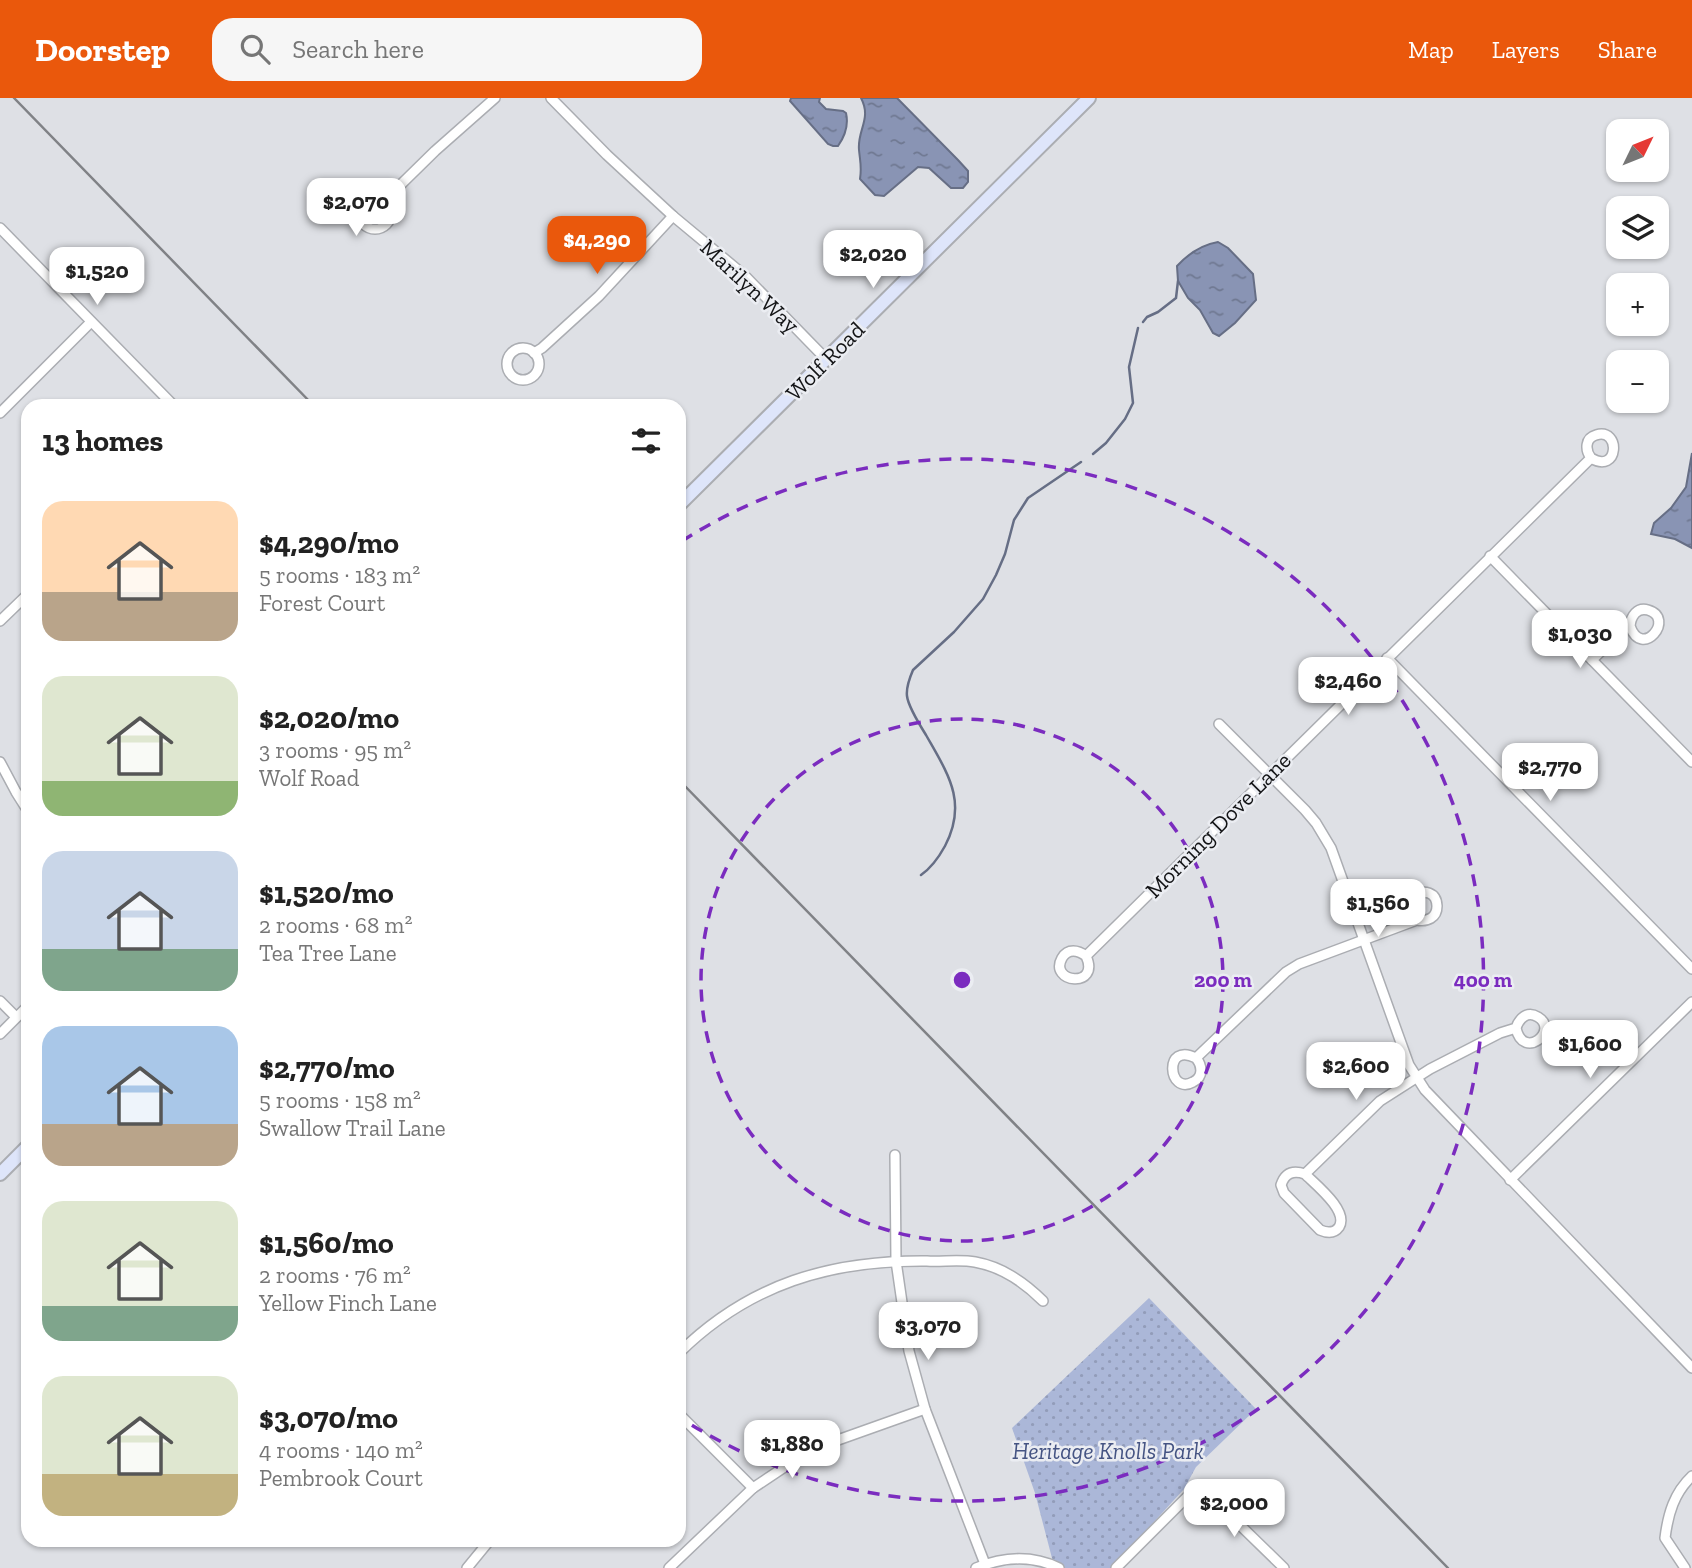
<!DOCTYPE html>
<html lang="en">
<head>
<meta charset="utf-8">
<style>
	:root { --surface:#fff; --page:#f6f6f6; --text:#222; --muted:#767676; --accent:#ea580c }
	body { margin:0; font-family:"Zilla Slab",serif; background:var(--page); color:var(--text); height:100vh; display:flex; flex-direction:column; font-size:26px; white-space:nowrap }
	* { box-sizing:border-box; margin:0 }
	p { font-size:23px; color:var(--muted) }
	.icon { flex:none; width:38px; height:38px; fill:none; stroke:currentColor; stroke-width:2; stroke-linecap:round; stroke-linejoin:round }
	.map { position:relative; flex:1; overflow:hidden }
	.sheet { position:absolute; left:21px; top:301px; width:665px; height:1148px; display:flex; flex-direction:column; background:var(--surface); border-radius:21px; box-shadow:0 2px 5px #0004 }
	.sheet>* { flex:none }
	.needle { width:46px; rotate:47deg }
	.fabs { position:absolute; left:1606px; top:21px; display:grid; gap:14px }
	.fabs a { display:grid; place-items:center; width:63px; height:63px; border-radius:14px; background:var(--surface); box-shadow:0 2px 5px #0004; font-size:35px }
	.price { position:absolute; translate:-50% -60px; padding:0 16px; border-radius:14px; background:#fff; color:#222; font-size:23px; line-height:46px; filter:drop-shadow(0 2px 4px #0008) }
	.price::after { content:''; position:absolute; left:50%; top:42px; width:21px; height:16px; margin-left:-10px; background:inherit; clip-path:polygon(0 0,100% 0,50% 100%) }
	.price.current { background:var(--accent); color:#fff }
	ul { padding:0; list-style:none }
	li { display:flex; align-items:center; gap:21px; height:175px; padding:0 21px }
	li span { display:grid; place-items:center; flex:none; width:196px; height:140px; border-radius:21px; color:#555 }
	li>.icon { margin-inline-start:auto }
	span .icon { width:84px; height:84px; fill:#fffc; stroke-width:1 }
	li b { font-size:30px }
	h2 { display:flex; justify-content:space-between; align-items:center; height:84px; padding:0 21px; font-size:30px }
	header { display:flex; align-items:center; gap:42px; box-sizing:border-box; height:98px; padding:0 35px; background:var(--accent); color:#fff }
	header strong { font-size:33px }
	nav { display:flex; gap:38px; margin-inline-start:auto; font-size:24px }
	.search { width:490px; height:63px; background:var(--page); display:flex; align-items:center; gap:18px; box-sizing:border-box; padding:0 24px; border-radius:21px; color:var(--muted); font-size:26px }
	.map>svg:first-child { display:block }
	.park { fill:url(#park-dots) }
	.water { fill:url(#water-ripples); stroke:#666e85; stroke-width:2 }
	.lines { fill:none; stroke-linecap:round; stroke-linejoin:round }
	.stream { stroke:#666e85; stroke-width:2.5 }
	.street-casing { stroke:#abadb2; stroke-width:12 }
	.secondary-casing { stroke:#abadb2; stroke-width:16 }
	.street { stroke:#fff; stroke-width:9 }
	.secondary { stroke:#dee5fa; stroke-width:12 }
	.rail { stroke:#808286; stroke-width:2.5 }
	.ring { fill:none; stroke:#7b2cbf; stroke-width:3.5; stroke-dasharray:12 9 }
	.labels { text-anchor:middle; stroke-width:5; stroke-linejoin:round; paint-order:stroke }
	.street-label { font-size:23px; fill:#131416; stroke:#ebedf2 }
	.park-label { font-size:23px; font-style:italic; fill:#455483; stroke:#ebedf2 }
	.centre { fill:#7b2cbf; stroke:#ebedf2; stroke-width:3.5 }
	.ring-label { font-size:21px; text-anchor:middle; font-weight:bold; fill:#7b2cbf; stroke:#ebedf2; stroke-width:5; stroke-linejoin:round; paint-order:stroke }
</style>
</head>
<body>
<header>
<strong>Doorstep</strong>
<div class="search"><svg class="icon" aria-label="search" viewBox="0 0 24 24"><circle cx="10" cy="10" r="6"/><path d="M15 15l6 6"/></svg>Search here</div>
<nav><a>Map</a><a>Layers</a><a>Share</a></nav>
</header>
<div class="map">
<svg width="1692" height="1470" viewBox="0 0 1692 1470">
	<defs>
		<pattern id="park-dots" width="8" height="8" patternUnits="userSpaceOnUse" patternTransform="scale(1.75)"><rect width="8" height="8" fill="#abb7d8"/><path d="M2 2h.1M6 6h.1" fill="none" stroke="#929cb9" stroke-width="1.8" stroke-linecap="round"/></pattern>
		<pattern id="water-ripples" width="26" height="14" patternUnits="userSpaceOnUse" patternTransform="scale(1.75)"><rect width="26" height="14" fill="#8994b4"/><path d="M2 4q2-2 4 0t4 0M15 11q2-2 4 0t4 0" fill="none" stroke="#6f7891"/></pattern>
	</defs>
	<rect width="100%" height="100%" fill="#dee0e5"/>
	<path class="park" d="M1149,1200L1256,1311L1196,1369L1184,1391L1112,1470H1065L1053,1464L1035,1395L1012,1330Z"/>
	<g class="water">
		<path d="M791,0H820L819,4L826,11L843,13L846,15C849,28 845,38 838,48H833L828,46L790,3Z"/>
		<path d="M861,0H897L958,62L968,73V84L963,90H951L929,70L918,69L884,98L875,97L860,81C862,69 860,63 859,52C857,32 872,21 861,0Z"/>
		<path d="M1218,144L1228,150L1253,176L1256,202L1235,225L1219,238L1213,235L1200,212L1188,200L1178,183L1177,168C1189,155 1201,147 1218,144Z"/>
		<path d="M1692,355V450L1675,441L1651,436L1654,425L1671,410L1686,389Z"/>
	</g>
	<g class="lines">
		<g class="stream">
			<path d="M1143,224L1147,219L1158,214L1176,200L1178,183"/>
			<path d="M1093,356L1106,345L1125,321L1133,305L1129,269L1138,230"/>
			<path d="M921,777C931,770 939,759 945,748C968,704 948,676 926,637C921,629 908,607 907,598C906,590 910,579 913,572L954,534L983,501L996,477L1005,456L1014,422L1028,400L1081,364"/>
		</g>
		<g class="street-casing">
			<g id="street">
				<path d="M551,0L607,57L673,118L744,177L826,261"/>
				<circle cx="375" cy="115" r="16"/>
				<path d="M384,103L435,53L495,0"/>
				<path d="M0,130L174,308"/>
				<circle cx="523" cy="266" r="16"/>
				<path d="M534,255L542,250L599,198L673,118"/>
				<path d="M0,315L91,224"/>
				<path d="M1490,458L1692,664"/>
				<path d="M0,523L28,496"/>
				<path d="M1387,560L1692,871"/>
				<path d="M1592,562L1624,531L1630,528C1631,518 1637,509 1648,512C1676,520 1642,562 1630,528"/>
				<path d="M1219,626L1305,712L1316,725L1331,750L1409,967L1425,992L1692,1270"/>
				<path d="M0,664L16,694L28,713"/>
				<path d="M1086,858C1101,891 1048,885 1062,860C1068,850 1078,852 1086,858L1591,360C1585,352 1585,340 1596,337C1621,329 1619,377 1591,360"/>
				<path d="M0,903L16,919"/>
				<path d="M0,936L28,908"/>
				<path d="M1196,960C1202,967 1204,979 1193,984C1168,998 1163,943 1196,960L1286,874L1299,866L1417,822C1427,824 1437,820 1437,808C1436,779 1386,802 1417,822"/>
				<path d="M895,1057L896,1163L909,1253L925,1311L985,1466"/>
				<path d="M1305,1076C1316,1087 1349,1113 1339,1129C1334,1136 1327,1135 1320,1132L1284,1095L1281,1087C1285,1075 1293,1072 1305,1076L1380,1003L1430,971L1500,935L1516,930C1519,921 1527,912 1538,919C1560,933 1523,963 1516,930"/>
				<path d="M1510,1082L1692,904"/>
				<path d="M679,1255C749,1186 830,1162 927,1163C942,1164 960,1161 975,1164C1003,1169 1024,1184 1043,1203"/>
				<path d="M679,1316L753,1390"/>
				<path d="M467,1470L490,1442"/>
				<path d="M669,1470L753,1390L783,1370L821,1348L925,1311"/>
				<path d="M976,1470C1003,1459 1032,1457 1059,1470"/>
				<path d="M1116,1470L1192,1394L1202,1391L1208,1396L1284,1470"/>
				<path d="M1685,1470L1665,1440C1668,1416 1674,1395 1692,1378"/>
			</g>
		</g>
		<g class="secondary-casing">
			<g id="secondary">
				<path d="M679,407L1089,0"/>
				<path d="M0,1076L28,1048"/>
			</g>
		</g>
		<use href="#street" class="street"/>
		<use href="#secondary" class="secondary"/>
		<g class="rail">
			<path d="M14,0L314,308"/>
			<path d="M679,682L1448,1470"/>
		</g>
	</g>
	<g class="ring">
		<circle cx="962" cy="882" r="261"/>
		<path d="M682 443A521 521 0 1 1 682 1321"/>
	</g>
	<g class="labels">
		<g class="street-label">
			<text transform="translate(750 188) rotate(43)" y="8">Marilyn Way</text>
			<text transform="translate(825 263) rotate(-45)" y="8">Wolf Road</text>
			<text transform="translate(1218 727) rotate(-45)" y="8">Morning Dove Lane</text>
		</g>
		<g class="park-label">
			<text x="1108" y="1361">Heritage Knolls Park</text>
		</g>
	</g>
	<circle cx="962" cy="882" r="10" class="centre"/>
	<g class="ring-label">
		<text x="1223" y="889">200 m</text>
		<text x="1483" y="889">400 m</text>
	</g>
</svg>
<div class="fabs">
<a><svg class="needle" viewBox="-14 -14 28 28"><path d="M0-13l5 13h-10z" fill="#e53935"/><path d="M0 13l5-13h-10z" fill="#767676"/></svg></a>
<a><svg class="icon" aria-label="layers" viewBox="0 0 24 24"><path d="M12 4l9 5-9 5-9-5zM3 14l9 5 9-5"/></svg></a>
<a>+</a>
<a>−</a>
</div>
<b class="price" style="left:356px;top:140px">$2,070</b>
<b class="price current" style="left:597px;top:178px">$4,290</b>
<b class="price" style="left:873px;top:192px">$2,020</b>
<b class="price" style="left:97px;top:209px">$1,520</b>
<b class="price" style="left:1580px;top:572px">$1,030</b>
<b class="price" style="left:1348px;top:619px">$2,460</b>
<b class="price" style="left:1550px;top:705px">$2,770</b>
<b class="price" style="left:1378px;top:841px">$1,560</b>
<b class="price" style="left:1590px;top:982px">$1,600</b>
<b class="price" style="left:1356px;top:1004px">$2,600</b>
<b class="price" style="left:928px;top:1264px">$3,070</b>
<b class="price" style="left:792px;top:1382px">$1,880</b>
<b class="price" style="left:1234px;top:1441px">$2,000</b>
<section class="sheet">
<h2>13 homes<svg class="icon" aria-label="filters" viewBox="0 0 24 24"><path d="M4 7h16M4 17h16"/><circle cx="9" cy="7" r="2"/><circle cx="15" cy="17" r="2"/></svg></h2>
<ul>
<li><span style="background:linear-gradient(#ffd9b3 65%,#b9a48a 0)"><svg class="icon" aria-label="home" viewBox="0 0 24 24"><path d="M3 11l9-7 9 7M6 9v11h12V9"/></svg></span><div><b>$4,290/mo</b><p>5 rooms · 183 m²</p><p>Forest Court</p></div></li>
<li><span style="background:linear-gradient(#dfe7d0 75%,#8fb573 0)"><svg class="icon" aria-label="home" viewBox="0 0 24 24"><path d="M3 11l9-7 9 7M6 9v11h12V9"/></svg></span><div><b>$2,020/mo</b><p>3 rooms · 95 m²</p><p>Wolf Road</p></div></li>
<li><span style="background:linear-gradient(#c9d6e8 70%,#7fa58c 0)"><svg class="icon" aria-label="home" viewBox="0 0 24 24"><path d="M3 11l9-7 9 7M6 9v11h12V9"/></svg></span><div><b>$1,520/mo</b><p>2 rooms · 68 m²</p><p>Tea Tree Lane</p></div></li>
<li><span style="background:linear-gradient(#a9c7e8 70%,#b9a48a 0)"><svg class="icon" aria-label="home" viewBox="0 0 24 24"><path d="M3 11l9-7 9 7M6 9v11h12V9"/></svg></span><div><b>$2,770/mo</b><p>5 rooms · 158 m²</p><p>Swallow Trail Lane</p></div></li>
<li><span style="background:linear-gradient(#dfe7d0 75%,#7fa58c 0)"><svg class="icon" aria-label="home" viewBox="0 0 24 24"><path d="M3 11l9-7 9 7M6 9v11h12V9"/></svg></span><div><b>$1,560/mo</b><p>2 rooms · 76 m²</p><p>Yellow Finch Lane</p></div></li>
<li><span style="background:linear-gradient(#dfe7d0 70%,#c2b280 0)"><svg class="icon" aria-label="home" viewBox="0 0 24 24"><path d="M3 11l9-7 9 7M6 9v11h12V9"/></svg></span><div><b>$3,070/mo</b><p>4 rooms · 140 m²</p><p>Pembrook Court</p></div></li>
</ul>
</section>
</div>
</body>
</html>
